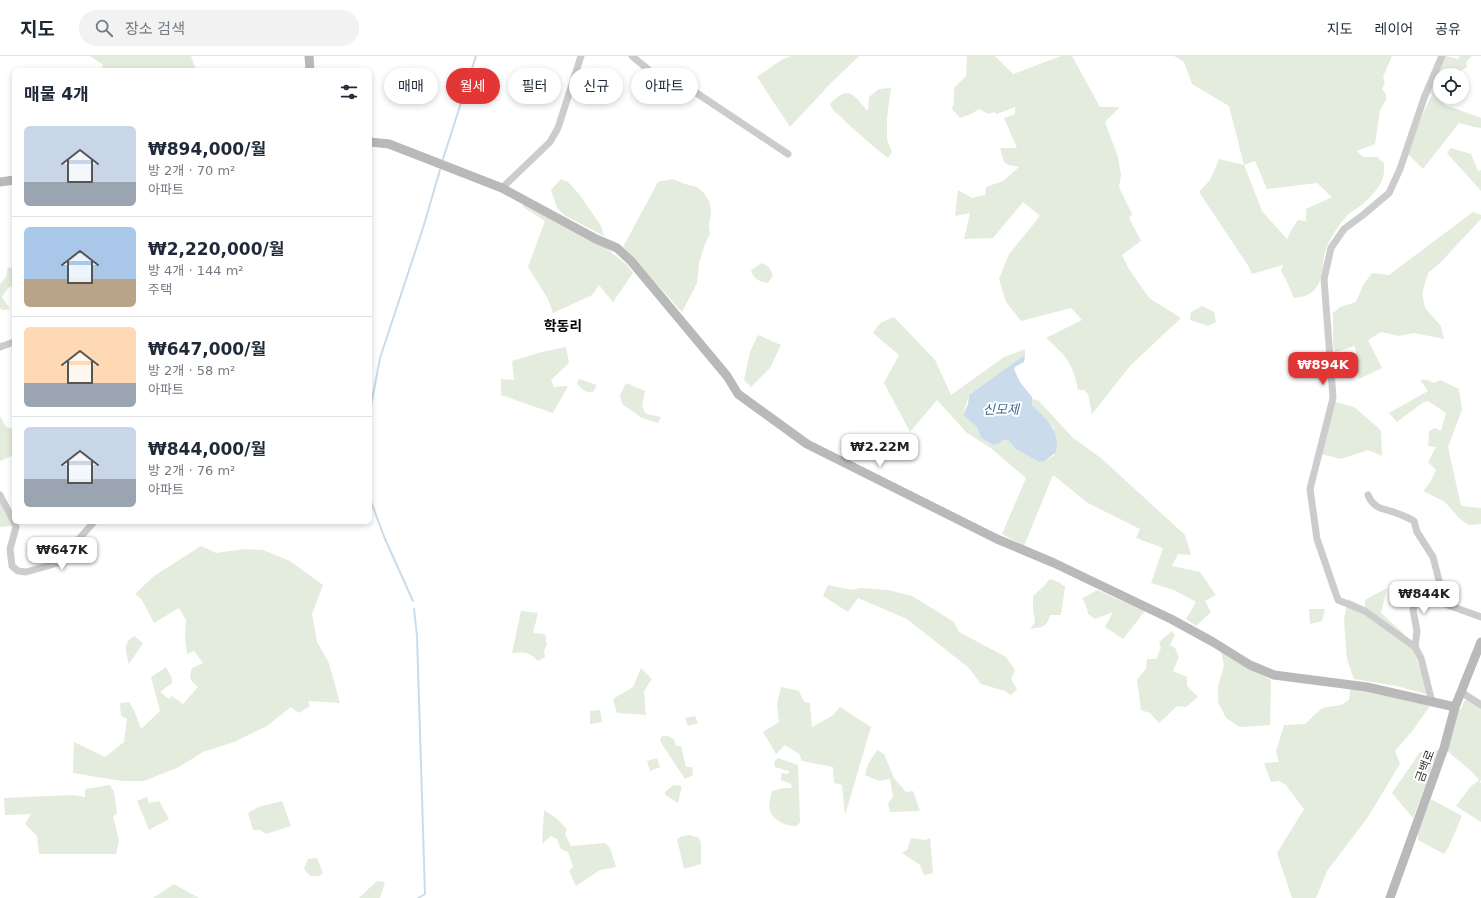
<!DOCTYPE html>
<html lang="ko">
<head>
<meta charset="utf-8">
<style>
	:root { --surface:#fff; --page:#f2f2f3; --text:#1f2937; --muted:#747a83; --line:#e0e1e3; --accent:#e23636 }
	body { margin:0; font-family:"DejaVu Sans","Noto Sans KR",sans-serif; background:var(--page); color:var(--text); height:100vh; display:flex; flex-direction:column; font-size:15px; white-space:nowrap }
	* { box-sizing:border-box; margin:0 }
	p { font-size:13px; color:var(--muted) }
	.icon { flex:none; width:22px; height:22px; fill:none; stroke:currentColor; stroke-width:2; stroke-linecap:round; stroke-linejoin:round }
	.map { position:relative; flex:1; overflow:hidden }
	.sheet { position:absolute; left:12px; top:12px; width:360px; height:456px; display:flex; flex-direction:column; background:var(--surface); border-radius:6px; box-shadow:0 2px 6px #0003 }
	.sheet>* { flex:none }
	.guide { position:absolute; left:384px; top:12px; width:380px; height:36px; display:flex; gap:8px }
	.buttons { position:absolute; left:1433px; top:12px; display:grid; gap:8px }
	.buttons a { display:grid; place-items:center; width:36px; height:36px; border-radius:50%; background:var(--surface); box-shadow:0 2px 6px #0003; font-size:20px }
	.price { position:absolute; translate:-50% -34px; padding:0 9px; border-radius:8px; background:#fff; color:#222; font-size:13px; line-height:26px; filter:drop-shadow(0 1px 2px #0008) }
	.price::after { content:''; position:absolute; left:50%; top:24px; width:12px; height:9px; margin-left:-6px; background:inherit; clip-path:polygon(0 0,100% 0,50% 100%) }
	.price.selected { background:var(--accent); color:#fff }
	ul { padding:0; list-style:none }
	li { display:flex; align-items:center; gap:12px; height:100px; padding:0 12px }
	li+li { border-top:1px solid var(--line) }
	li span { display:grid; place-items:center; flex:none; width:112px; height:80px; border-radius:6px; color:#555 }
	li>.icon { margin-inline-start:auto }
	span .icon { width:48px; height:48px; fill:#fffc; stroke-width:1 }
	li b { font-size:17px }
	h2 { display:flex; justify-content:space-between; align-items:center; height:48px; padding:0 12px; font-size:17px }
	.tag { padding:0 14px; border-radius:18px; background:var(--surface); box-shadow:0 2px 6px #0003; font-size:14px; line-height:36px }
	.tag.selected { background:var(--accent); color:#fff }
	header { display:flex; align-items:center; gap:24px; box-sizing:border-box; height:56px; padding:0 20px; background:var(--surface); border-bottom:1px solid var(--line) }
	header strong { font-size:19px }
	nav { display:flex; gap:22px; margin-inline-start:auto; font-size:14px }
	.search { width:280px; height:36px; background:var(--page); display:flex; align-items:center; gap:10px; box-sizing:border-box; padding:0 14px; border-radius:22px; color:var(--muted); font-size:15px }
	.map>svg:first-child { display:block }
	.green { fill:#e4ecdd; fill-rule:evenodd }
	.water { fill:#cadceb }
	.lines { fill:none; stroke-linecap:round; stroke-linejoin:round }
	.stream { stroke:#cadceb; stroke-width:2 }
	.street { stroke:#ccc; stroke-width:7 }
	.secondary { stroke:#b9b9b9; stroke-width:9 }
	.labels { text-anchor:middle; stroke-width:4; stroke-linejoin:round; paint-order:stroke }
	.street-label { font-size:12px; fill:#2f2f2f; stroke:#fff }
	.water-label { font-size:13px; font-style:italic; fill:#3e6a90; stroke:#fff }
	.quarter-label { font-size:14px; font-weight:bold; fill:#000; stroke:#fff }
</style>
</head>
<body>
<header>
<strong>지도</strong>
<div class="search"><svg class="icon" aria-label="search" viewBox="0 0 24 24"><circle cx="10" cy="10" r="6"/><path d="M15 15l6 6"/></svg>장소 검색</div>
<nav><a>지도</a><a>레이어</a><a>공유</a></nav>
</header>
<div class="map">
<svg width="1481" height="842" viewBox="0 0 1481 842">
	<rect width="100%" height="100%" fill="#fff"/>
	<g class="green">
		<path d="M90,0H191L196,14H100L103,9Z"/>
		<path d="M791,0H859L830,28L790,71L757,21L781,4Z"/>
		<path d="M967,0H995L1013,18L1061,0H1072L1100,51H1120L1105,66L1118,101L1121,119L1119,131L1132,158L1129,162L1141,185L1122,199L1129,213L1149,242L1181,262L1130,310L1092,358L1088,338L1084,334H1078C1073,307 1066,300 1046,282L1082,264L1071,252L1021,265L1006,246L999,223L1009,198L1040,160L1023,146L993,182L964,183L970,157L955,160L958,134L972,142L985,139L986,131L1003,125L1019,111L1009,109L1004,106L1000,92H1017L1004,62L1015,58V51L997,58L994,56L988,58L979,53L971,58L960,62L952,53L954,46V32L966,20Z"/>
		<path d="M1174,0H1392L1383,21L1385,27L1382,33L1386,38V44L1380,54L1375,88L1357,95L1363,101H1377L1384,107C1384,112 1384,118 1383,122C1379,133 1368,144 1359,151C1356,153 1352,155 1349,158C1341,165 1333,178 1328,188C1318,209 1330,239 1294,242L1287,226L1281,215L1283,209L1252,218L1249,211L1199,136L1210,124L1219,103L1244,109L1229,50L1192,28L1184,6ZM1255,105L1267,133L1317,127L1332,141L1306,153V165L1298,164L1292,173L1287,183L1262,155L1244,109Z"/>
		<path d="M1446,0L1458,3L1460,0H1472L1466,6L1467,11C1458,17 1448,23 1438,17Z"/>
		<path d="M1435,23L1440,25V34L1438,38L1445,49L1481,62V72L1474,71L1459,67L1423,113L1408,98L1423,57L1432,39L1429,35Z"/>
		<path d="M891,32L887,62V84L892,96L888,102C872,89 857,77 842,62C837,57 833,56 830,48C850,27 853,40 868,55L869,41L879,33Z"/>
		<path d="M1451,92L1471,98L1478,115L1481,114V135L1447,97Z"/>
		<path d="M561,123L568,126L579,138L601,170L604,180L564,159L557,152L551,134Z"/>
		<path d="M673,123L685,128L697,131L704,137L710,147L711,157L709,169L710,178L705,188L699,207L697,227L682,256L623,191L658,126Z"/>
		<path d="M523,147L603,190L626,208L633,217L613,246L599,229L592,239L553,257L548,243L528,211L545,165L523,151Z"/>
		<path d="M1473,156L1481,159V163L1440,207L1428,217L1422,238L1425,252L1441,270L1444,283L1414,277L1399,280L1381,276L1368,284L1382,312L1359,323L1355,290L1335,296L1333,289V257L1340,251L1356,246L1363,229L1372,217L1389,219Z"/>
		<path d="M762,207L769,211L773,219L768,227C760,226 753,223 751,214Z"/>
		<path d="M8,211L14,213V229L8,232L2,241L10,253L2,254L0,252V228L6,221Z"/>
		<path d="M1202,250L1214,256L1216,266L1208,270L1190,264L1191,256Z"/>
		<path d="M894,261L935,304L951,339L1004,301L1025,293V299L1013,307L969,339L963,359L977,371L981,382L993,389L998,388L1003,384H1008L1039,406L1045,405L1054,399V372L1032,349V343L1039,345L1073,382L1101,402L1185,479L1191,499L1178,498L1172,510L1200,516L1216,539L1205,545L1211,556L1196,570L1186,563L1196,546L1174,534L1151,527L1163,492L1136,482L1140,473L1088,447L1053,419L1024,490L1002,478L1026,422L992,393L967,377L937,344L910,376L884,327L899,299L873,277L880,267Z"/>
		<path d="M758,279L781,289L770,312L751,331L744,324L750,296Z"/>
		<path d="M566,291L569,307L551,324L554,331L568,330L553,357L501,339V323L514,324L512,305L542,296Z"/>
		<path d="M579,323L597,329L593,336C585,337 582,333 577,328Z"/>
		<path d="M1420,324H1427L1434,327L1440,324L1459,333L1462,354L1448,391L1461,450L1481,452V468L1469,469L1460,463L1445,446L1423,435L1429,428L1436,414L1428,406L1436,391L1428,390L1429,375L1435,372L1441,375L1446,357L1428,345L1422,347L1397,366L1389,357L1428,335Z"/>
		<path d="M626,327L645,335L642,350L646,358L661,361L658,367L642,362L622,348L620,339Z"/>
		<path d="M1335,346L1354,351L1374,368L1381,375L1382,400L1368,394L1341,403L1321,398Z"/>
		<path d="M0,360L6,371L14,373V399L0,405Z"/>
		<path d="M0,444L13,470L0,471Z"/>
		<path d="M201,490L216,497L244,493L263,494L290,505L323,529L312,558L317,586L329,607L340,647L308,645L310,650L299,657L291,651L267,670L234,686L203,696L179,711L144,725H121L73,717L74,686L105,701L124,686L127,663L121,660L120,647L129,646L134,654L141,673L160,655L151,621L166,611L172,622V627L160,636L169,643L172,640L183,648L198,631C191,625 188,622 192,612L203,607L194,595L187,598L185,582L186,564L179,552L154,567L142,544L135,538L154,520Z"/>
		<path d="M1050,523L1060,527L1065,531L1061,559H1050L1047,567L1042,571L1030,573L1035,566L1033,552V540L1044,530Z"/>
		<path d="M828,529L852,534L860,532L888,534L912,540L954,566L959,576L1006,601L1015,614L1011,623L1017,633L1011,639L1005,635L981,628L969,612L907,563L858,542L848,556L823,540Z"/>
		<path d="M1387,532L1381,557L1403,577L1415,598L1429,639L1397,630L1354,623L1347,603L1344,564L1348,543L1365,551V544Z"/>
		<path d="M1097,534L1145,555L1123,583L1105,571L1113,556L1095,563L1088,558C1088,552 1084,548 1083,542Z"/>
		<path d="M1309,553H1325L1322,565L1310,568Z"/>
		<path d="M521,555L538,557L533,577L545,578L547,589L544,594L545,601L538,605C529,595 525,596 512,597Z"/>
		<path d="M1172,575L1175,579L1170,589L1175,592L1179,601L1173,615L1187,621V630L1198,641L1186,651L1177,650L1159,667L1150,657L1141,654L1137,624L1146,613L1147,603H1156L1161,592L1159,586Z"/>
		<path d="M134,580L143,587L129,608C126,596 122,588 134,580Z"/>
		<path d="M1221,596L1271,624L1270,669L1240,671L1226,662L1218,646V630L1224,609Z"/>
		<path d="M641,612L652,623L644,635L646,659L617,657L613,643L633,631Z"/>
		<path d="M781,631L799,635L804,646L810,647L812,671L832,660L840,651L871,671L845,759L842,729L834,727L833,711L802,705L799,698L785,689L776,698L763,676L779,666L777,647Z"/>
		<path d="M1350,633H1359L1430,650L1413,674L1395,695L1400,708L1368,761L1327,815L1316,842H1292L1277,797L1304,753L1285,728L1279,725L1271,726L1264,707L1279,706L1276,695L1284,669L1305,668L1322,652L1341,649L1349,644Z"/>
		<path d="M1473,640L1481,644V725H1479L1481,727V766L1456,750L1470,731L1479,724L1471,715L1446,694L1456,653H1461L1464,645Z"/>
		<path d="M600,654L602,666L590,668V655Z"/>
		<path d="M695,660L698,667L688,670L685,662Z"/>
		<path d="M662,680H668L674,683L676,690H681L686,711H692L693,719L685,723L660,685Z"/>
		<path d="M877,694L884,698L894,722L906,736L913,735L920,755L890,756L888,747L893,741L890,723L879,725L865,719L868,708Z"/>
		<path d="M1440,694L1413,762L1392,737L1420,696Z"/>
		<path d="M657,702L660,711L650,715L647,705Z"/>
		<path d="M778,702L798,709L800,766L797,770C787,771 774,765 770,755C768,749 771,741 772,735L783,732H792L791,728L781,724V717L788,718L789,715L775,711L774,706Z"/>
		<path d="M110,729L114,736L117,758L113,760L119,785L116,798H39L37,780L25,768L31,758L5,759L4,742L72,739L85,741V733Z"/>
		<path d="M673,729L682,730L678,747L665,739V736Z"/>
		<path d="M147,741L149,747L159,745L169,763L149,774L137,745Z"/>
		<path d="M1431,743L1462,760L1449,790L1444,798L1418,784V776Z"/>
		<path d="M282,745L291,770L266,778L260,774H253L248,757L258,751Z"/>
		<path d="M544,754L556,762L567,773L565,778L571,790L605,787L610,792L616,811L600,814L576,830L569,815L573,811L568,796L561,793L557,783L551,780L542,788Z"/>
		<path d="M690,779L699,782L701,787V808L684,813L677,783L682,780Z"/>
		<path d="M911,782L926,784L930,782L933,817L924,819L920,809L902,797L907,794Z"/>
		<path d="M317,802L323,817L319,820H310L304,813L308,803Z"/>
		<path d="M377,825L385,826L380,842H359Z"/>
		<path d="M174,828L199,842H153Z"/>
	</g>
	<path class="water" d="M1025,299L1024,306L1015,311L1014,313L1020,326L1032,341V349C1046,363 1061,374 1056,396L1045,405L1039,406L1016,393L1008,384H1003L998,388L993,389L981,382L977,371L963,359L968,348L969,339L1013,307Z"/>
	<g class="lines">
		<g class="stream">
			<path d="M443,103L476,0"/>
			<path d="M370,355L380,302L423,172L440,114"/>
			<path d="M370,443L385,483L413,545"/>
			<path d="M414,553L417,580L425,838L418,842"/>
		</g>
		<g class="street">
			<path d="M632,0L661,24L671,26L695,36L788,98"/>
			<path d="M502,132L550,86L558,72L581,0"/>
			<path d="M0,291L14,286"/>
			<path d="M0,439L14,466"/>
			<path d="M1368,439C1375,455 1385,452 1399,458C1404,460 1409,462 1414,465L1417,476L1433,501L1445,548L1481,561"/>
			<path d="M14,466L16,471L10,493L12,510L18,515L26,516L58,507L68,500L77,485L94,466"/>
			<path d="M1415,591L1417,575L1413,554L1417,538L1440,528"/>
			<path d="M1461,636L1481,649"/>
			<path d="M1432,646L1421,602L1415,591L1365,555L1338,544L1317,483L1310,433L1333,342L1324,223L1331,192L1344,173L1363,159L1389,137L1400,113L1424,42L1442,0"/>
		</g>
		<g class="secondary">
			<path d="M309,0L310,14"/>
			<path d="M370,86L389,88L502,132L596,183L617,192L631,205L727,320L738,338L807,388L997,483L1054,507L1171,563L1213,586L1250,609L1274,619L1367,631L1455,651"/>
			<path d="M0,126L14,124"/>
			<path d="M1390,842L1444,692L1455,651L1481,586"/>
		</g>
	</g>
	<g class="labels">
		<g class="street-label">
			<text transform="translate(1425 710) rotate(-70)" y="4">금백로</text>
		</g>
		<g class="water-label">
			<text x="1001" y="358">신모제</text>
		</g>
		<g class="quarter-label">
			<text x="563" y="275">학동리</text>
		</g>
	</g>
</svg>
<div class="buttons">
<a><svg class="icon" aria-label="locate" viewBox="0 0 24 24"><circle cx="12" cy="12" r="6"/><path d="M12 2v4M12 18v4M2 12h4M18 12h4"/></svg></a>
</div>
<b class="price selected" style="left:1323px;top:330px">₩894K</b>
<b class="price" style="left:880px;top:412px">₩2.22M</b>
<b class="price" style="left:62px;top:515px">₩647K</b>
<b class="price" style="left:1424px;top:559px">₩844K</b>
<div class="guide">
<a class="tag">매매</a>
<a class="tag selected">월세</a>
<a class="tag">필터</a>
<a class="tag">신규</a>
<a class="tag">아파트</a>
</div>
<section class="sheet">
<h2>매물 4개<svg class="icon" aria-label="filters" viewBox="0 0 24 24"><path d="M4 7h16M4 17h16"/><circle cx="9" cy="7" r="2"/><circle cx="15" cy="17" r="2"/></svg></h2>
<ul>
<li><span style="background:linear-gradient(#c9d6e8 70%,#9aa5b1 0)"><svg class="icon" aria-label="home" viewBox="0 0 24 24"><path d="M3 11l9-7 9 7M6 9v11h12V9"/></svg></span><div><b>₩894,000/월</b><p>방 2개 · 70 m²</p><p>아파트</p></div></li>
<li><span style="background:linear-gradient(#a9c7e8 65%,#b9a48a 0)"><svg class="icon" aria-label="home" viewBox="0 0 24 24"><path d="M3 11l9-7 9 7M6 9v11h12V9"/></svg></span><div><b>₩2,220,000/월</b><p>방 4개 · 144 m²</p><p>주택</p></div></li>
<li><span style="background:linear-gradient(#ffd9b3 70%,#9aa5b1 0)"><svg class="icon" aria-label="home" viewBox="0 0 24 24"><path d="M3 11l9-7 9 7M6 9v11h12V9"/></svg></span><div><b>₩647,000/월</b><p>방 2개 · 58 m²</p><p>아파트</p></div></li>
<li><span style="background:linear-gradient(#c9d6e8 65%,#9aa5b1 0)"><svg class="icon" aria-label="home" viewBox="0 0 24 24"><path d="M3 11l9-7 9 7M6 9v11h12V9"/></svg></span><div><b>₩844,000/월</b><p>방 2개 · 76 m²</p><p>아파트</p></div></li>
</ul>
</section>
</div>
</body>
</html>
